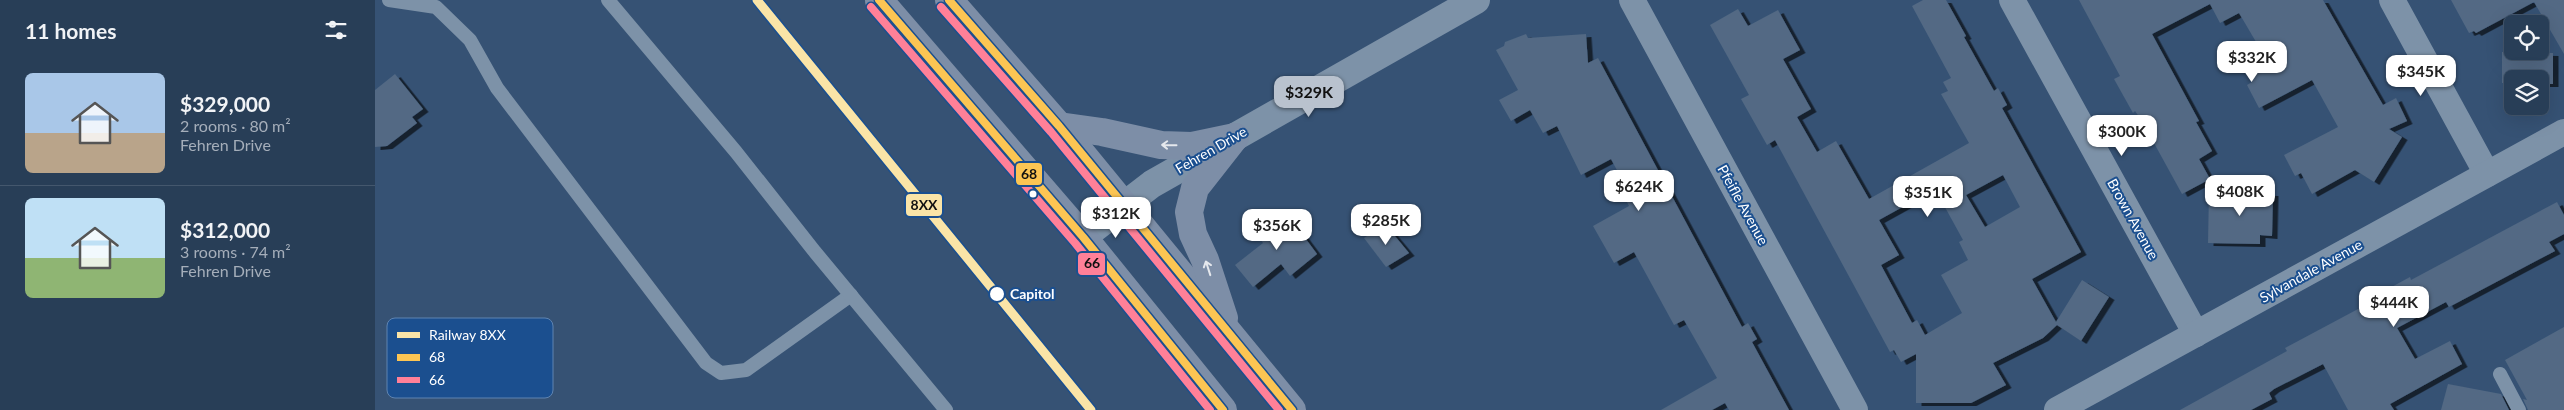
<!DOCTYPE html>
<html lang="en">
<head>
<meta charset="utf-8">
<style>
	:root { --surface:#283e57; --page:#30455d; --text:#f1f3f6; --muted:#a5aeba; --line:#44576d; --accent:#b9c2ce }
	body { margin:0; font-family:Lato,sans-serif; background:var(--page); color:var(--text); height:100vh; display:flex; flex-direction:column; font-size:19px; white-space:nowrap }
	* { box-sizing:border-box; margin:0 }
	p { font-size:16px; color:var(--muted) }
	.icon { flex:none; width:28px; height:28px; fill:none; stroke:currentColor; stroke-width:2; stroke-linecap:round; stroke-linejoin:round }
	.map { position:relative; flex:1; overflow:hidden }
	.sheet { display:flex; flex-direction:column; background:var(--surface); width:375px }
	.sheet>* { flex:none }
	.fabs { position:absolute; left:2129px; top:15px; display:grid; gap:10px }
	.fabs a { display:grid; place-items:center; width:45px; height:45px; border-radius:8px; background:var(--surface); box-shadow:0 5px 20px #0002,0 0 0 1px var(--line); font-size:25px }
	.price { position:absolute; translate:-50% -42px; padding:0 11px; border-radius:10px; background:#fff; color:#222; font-size:16px; line-height:32px; filter:drop-shadow(0 1px 2px #0008) }
	.price::after { content:''; position:absolute; left:50%; top:30px; width:15px; height:11px; margin-left:-8px; background:inherit; clip-path:polygon(0 0,100% 0,50% 100%) }
	.price.on { background:var(--accent); color:#111 }
	ul { padding:0; list-style:none }
	li { display:flex; align-items:center; gap:15px; height:125px; padding:0 25px }
	li+li { border-top:1px solid var(--line) }
	li span { display:grid; place-items:center; flex:none; width:140px; height:100px; border-radius:8px; color:#555 }
	li>.icon { margin-inline-start:auto }
	span .icon { width:60px; height:60px; fill:#fffc; stroke-width:1 }
	li b { font-size:21px }
	h2 { display:flex; justify-content:space-between; align-items:center; height:60px; padding:0 25px; font-size:21px }
	main { display:flex; flex:1; min-height:0 }
	.map>svg:first-child { display:block }
	.building { fill:#526984; fill-rule:evenodd; filter:url(#shadow) }
	.lines { fill:none; stroke-linecap:round; stroke-linejoin:round }
	.service { stroke:#7d92a8; stroke-width:14 }
	.minor { stroke:#7d92a8; stroke-width:26 }
	.tertiary { stroke:#7d92a8; stroke-width:28 }
	.primary { stroke:#7d8ea7; stroke-width:28 }
	.bus-1-casing { stroke:#1b4f8f; stroke-width:11 }
	.bus-2-casing { stroke:#1b4f8f; stroke-width:11 }
	.bus-1 { stroke:#fcc553; stroke-width:8 }
	.bus-2 { stroke:#ff8098; stroke-width:8 }
	.rail-1-casing { stroke:#1b4f8f; stroke-width:12 }
	.rail-1 { stroke:#fae4a7; stroke-width:9 }
	.oneway { stroke:#e5e8ed }
	.bus-dot { fill:#fff; stroke:#1b4f8f; stroke-width:2 }
	.labels { text-anchor:middle; stroke-width:4; stroke-linejoin:round; paint-order:stroke }
	.street-label { font-size:14px; fill:#fff; stroke:#1b4f8f }
	.stop-label { font-size:14px; font-weight:bold; fill:#fff; stroke:#1b4f8f; text-anchor:start }
	.key { fill:#1b4f8f; stroke:#5f84b1; stroke-width:1 }
	.key-label { font-size:14px; fill:#fff }
	.line-badge { stroke:#1b4f8f; stroke-width:2 }
	.pale-badge-label { font-size:14px; text-anchor:middle; font-weight:bold; fill:#111 }
</style>
</head>
<body>
<main>
<section class="sheet">
<h2>11 homes<svg class="icon" aria-label="filters" viewBox="0 0 24 24"><path d="M4 7h16M4 17h16"/><circle cx="9" cy="7" r="2"/><circle cx="15" cy="17" r="2"/></svg></h2>
<ul>
<li><span style="background:linear-gradient(#a9c7e8 60%,#b9a48a 0)"><svg class="icon" aria-label="home" viewBox="0 0 24 24"><path d="M3 11l9-7 9 7M6 9v11h12V9"/></svg></span><div><b>$329,000</b><p>2 rooms · 80 m²</p><p>Fehren Drive</p></div></li>
<li><span style="background:linear-gradient(#bfe0f5 60%,#8fb573 0)"><svg class="icon" aria-label="home" viewBox="0 0 24 24"><path d="M3 11l9-7 9 7M6 9v11h12V9"/></svg></span><div><b>$312,000</b><p>3 rooms · 74 m²</p><p>Fehren Drive</p></div></li>
</ul>
</section>
<div class="map">
<svg width="2189" height="410" viewBox="0 0 2189 410">
	<defs>
		<filter id="shadow"><feDropShadow dx="5.5" dy="3" stdDeviation="0" flood-color="#0009"/></filter>
	</defs>
	<rect width="100%" height="100%" fill="#365274"/>
	<g class="building">
		<path d="M1548,0H1571L1591,36L1589,37L1619,91L1623,88L1632,105L1627,108L1706,252L1657,279L1681,322L1707,280L1734,297L1706,341L1682,325L1668,338L1618,363L1631,385L1596,403H1541V354L1526,362L1519,350L1515,352L1400,140L1392,145L1366,99L1374,95L1335,25L1363,9L1373,26L1403,10L1425,50L1408,59L1436,109L1422,117L1442,152L1461,141L1494,199L1594,143L1566,94L1573,91L1568,82L1576,78L1537,6ZM1628,175L1645,207L1610,227L1591,195ZM1560,189L1588,240L1584,242L1593,260L1566,275L1587,313L1550,335L1542,320L1537,323L1506,265L1524,255L1504,220Z"/>
		<path d="M1704,0H1948L2008,105L2021,98L2032,121L2014,129L2027,137L1999,182L1980,170L1937,194L1926,173L1920,176L1909,155L1963,127L1937,80L1884,108L1872,85L1877,82L1863,59L1884,47L1864,13L1845,23L1835,4L1777,34L1824,121L1821,122L1837,151L1824,159L1835,179L1807,194L1768,123L1760,111L1758,113L1739,79L1745,76Z"/>
		<path d="M2076,0H2189V54L2159,2L2101,33L2099,31L2094,33Z"/>
		<path d="M1151,34L1153,38L1211,34L1213,63L1223,58L1367,327L1373,323L1382,339L1377,342L1414,410H1354L1350,403L1337,410H1286L1342,378L1309,320L1299,325L1259,252L1239,263L1218,226L1254,206L1249,196L1254,193L1236,159L1206,175L1182,126L1168,133L1155,110L1136,121L1124,100L1143,90L1121,50L1129,46L1130,42Z"/>
		<path d="M2127,52L2178,53V84H2165V79H2138V83H2127Z"/>
		<path d="M20,74L48,109L37,117L42,123L12,146L0,147V90Z"/>
		<path d="M1834,191L1898,193L1897,236L1885,235V244L1833,243Z"/>
		<path d="M2182,202L2189,215V234L2174,242L2180,251L2074,307L2071,302L2022,328L2040,359L2075,341L2087,364L2015,404L2019,410H1973L1948,364L1899,389L1894,393L1897,399L1876,410H1805L1912,351L1910,348L2013,293L2011,290L2035,277L2036,280Z"/>
		<path d="M910,211L942,254L915,276L906,264L878,287L860,265L888,243L882,234Z"/>
		<path d="M1010,224L1034,253L1011,267L989,238Z"/>
		<path d="M2189,327V410H2153L2148,399L2152,400L2130,360Z"/>
		<path d="M2073,384L2126,394L2134,410H2066Z"/>
	</g>
	<g class="lines">
		<g class="service">
			<path d="M14,0L61,7L95,40L122,88L331,363L346,373L371,370L476,295"/>
			<path d="M233,0L361,152L440,252L571,410"/>
			<path d="M2125,374L2144,410"/>
		</g>
		<g class="minor">
			<path d="M1257,0L1480,410"/>
			<path d="M1637,0L1821,334"/>
			<path d="M2017,0L2112,174"/>
			<path d="M1682,410L2189,132"/>
		</g>
		<path class="tertiary" d="M708,237L777,184L1101,0"/>
		<g class="primary">
			<path d="M504,0L708,237L848,410"/>
			<path d="M574,0L684,126L917,410"/>
			<path d="M684,126L727,132L786,145L817,146L860,137"/>
			<path d="M849,318L830,260L818,234L814,212L820,188L860,137"/>
		</g>
		<g class="bus-1-casing">
			<g id="bus-1">
				<path d="M504,0L708,237L848,410"/>
				<path d="M574,0L684,126L917,410"/>
			</g>
		</g>
		<g class="bus-2-casing">
			<g id="bus-2">
				<path d="M496,7L700,243L835,410"/>
				<path d="M566,7L676,132L904,410"/>
			</g>
		</g>
		<use href="#bus-1" class="bus-1"/>
		<use href="#bus-2" class="bus-2"/>
		<g class="rail-1-casing">
			<path id="rail-1" d="M382,0L716,410"/>
		</g>
		<use href="#rail-1" class="rail-1"/>
	</g>
	<defs><path id="oneway-shaft" d="M-6 0H5M1.5-3L5.5 0L1.5 3" fill="none" stroke-width="1.6" stroke-linecap="round" stroke-linejoin="round" transform="scale(1.25)"/></defs>
	<g class="oneway">
		<use href="#oneway-shaft" transform="translate(794 145) rotate(-179)"/>
		<use href="#oneway-shaft" transform="translate(833 268) rotate(-108)"/>
	</g>
	<g class="bus-dot">
		<circle cx="658" cy="194" r="4.5"/>
		<circle cx="622" cy="294" r="8"/>
	</g>
	<g class="labels">
		<g class="street-label">
			<text transform="translate(836 150) rotate(-30)" y="5">Fehren Drive</text>
			<text transform="translate(1368 205) rotate(61)" y="5">Pfeifle Avenue</text>
			<text transform="translate(1758 219) rotate(61)" y="5">Brown Avenue</text>
			<text transform="translate(1936 271) rotate(-29)" y="5">Sylvandale Avenue</text>
		</g>
		<g class="stop-label">
			<text x="635" y="299">Capitol</text>
		</g>
	</g>
	<rect x="12" y="318" width="166" height="80" rx="8" class="key"/>
	<rect x="22" y="332" width="23" height="6" fill="#fae4a7"/>
	<rect x="22" y="354" width="23" height="7" fill="#fcc553"/>
	<rect x="22" y="377" width="23" height="6" fill="#ff8098"/>
	<g class="key-label">
		<text x="54" y="340">Railway 8XX</text>
		<text x="54" y="362">68</text>
		<text x="54" y="385">66</text>
	</g>
	<g class="line-badge">
		<rect x="640" y="162" width="28" height="24" rx="5" fill="#fcc553"/>
		<rect x="530" y="193" width="38" height="24" rx="5" fill="#fae4a7"/>
		<rect x="702" y="252" width="29" height="24" rx="5" fill="#ff8098"/>
	</g>
	<g class="pale-badge-label">
		<text x="654" y="179">68</text>
		<text x="549" y="210">8XX</text>
		<text x="717" y="268">66</text>
	</g>
</svg>
<div class="fabs">
<a><svg class="icon" aria-label="locate" viewBox="0 0 24 24"><circle cx="12" cy="12" r="6"/><path d="M12 2v4M12 18v4M2 12h4M18 12h4"/></svg></a>
<a><svg class="icon" aria-label="layers" viewBox="0 0 24 24"><path d="M12 4l9 5-9 5-9-5zM3 14l9 5 9-5"/></svg></a>
</div>
<b class="price" style="left:1877px;top:83px">$332K</b>
<b class="price" style="left:2046px;top:97px">$345K</b>
<b class="price on" style="left:934px;top:118px">$329K</b>
<b class="price" style="left:1747px;top:157px">$300K</b>
<b class="price" style="left:1264px;top:212px">$624K</b>
<b class="price" style="left:1865px;top:217px">$408K</b>
<b class="price" style="left:1553px;top:218px">$351K</b>
<b class="price" style="left:741px;top:239px">$312K</b>
<b class="price" style="left:1011px;top:246px">$285K</b>
<b class="price" style="left:902px;top:251px">$356K</b>
<b class="price" style="left:2019px;top:328px">$444K</b>
</div>
</main>
</body>
</html>
